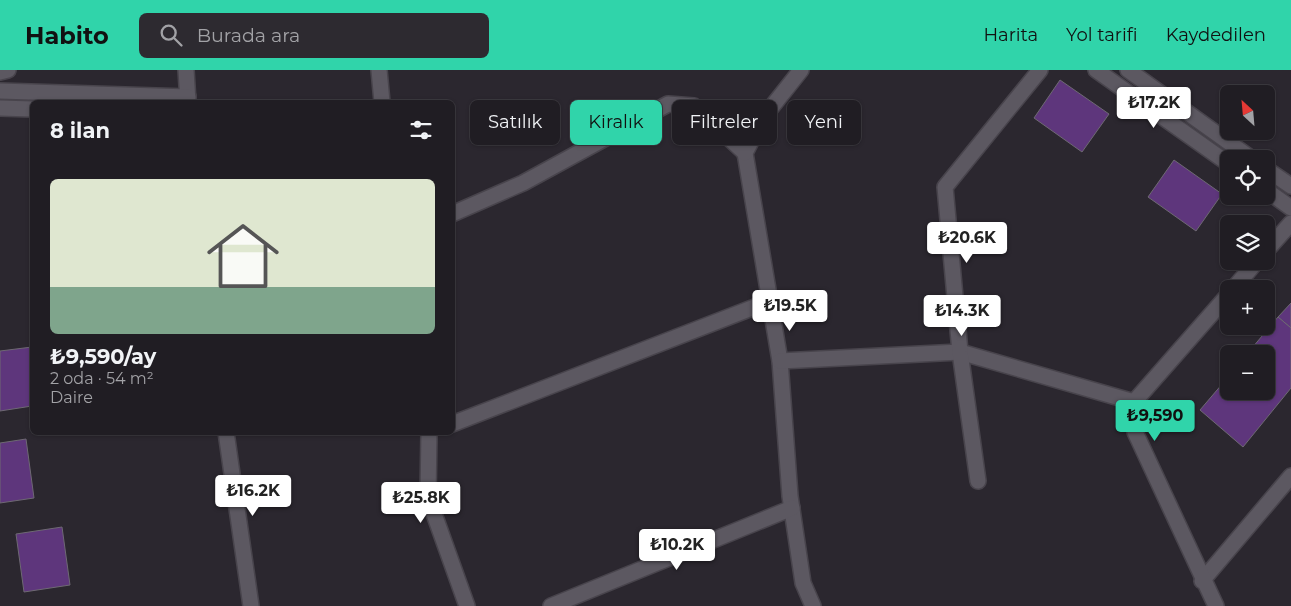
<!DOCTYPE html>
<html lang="tr">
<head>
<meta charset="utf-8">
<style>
	:root { --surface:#201d23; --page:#2d2a30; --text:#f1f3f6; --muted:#a2a2a6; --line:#3d3b41; --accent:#30d4aa }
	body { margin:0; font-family:Montserrat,sans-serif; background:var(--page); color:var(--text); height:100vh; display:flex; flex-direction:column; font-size:19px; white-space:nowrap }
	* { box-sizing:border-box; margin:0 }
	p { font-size:16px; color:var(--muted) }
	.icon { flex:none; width:28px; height:28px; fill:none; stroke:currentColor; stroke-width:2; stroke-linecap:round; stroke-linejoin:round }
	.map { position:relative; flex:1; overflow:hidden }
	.drawer { position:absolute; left:30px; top:30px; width:425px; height:335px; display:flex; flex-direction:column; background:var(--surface); border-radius:8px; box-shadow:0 1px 4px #0004,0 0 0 1px var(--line) }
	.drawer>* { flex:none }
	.top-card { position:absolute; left:470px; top:30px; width:475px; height:45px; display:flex; gap:10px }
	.needle { width:32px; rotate:334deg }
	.tools { position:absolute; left:1220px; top:15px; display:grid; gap:10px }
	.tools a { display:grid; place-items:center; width:55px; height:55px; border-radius:8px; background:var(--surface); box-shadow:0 1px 4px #0004,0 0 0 1px var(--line); font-size:25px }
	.price { position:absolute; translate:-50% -42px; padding:0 11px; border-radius:5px; background:#fff; color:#222; font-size:16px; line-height:32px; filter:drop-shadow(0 1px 2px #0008) }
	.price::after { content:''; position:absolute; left:50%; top:30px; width:15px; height:11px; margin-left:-8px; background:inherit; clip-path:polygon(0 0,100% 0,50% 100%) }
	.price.current { background:var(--accent); color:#111 }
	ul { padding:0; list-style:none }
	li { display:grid; align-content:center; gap:10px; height:265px; padding:0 20px }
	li+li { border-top:1px solid var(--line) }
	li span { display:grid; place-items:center; height:155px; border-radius:8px; color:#555 }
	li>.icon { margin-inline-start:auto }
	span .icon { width:90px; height:90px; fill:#fffc; stroke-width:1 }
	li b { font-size:21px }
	h2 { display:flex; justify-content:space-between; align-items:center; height:60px; padding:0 20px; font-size:21px }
	.pill { padding:0 18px; border-radius:8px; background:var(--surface); box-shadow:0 1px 4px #0004,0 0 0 1px var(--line); font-size:18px; line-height:45px }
	.pill.current { background:var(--accent); color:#111 }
	header { display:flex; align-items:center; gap:30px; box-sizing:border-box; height:70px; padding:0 25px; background:var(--accent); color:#111 }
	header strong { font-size:24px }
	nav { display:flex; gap:28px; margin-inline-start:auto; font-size:18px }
	.search { width:350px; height:45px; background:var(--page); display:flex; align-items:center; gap:12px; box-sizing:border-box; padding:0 18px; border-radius:8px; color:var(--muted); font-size:19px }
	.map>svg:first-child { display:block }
	.building { fill:#5e367c; stroke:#6e6973 }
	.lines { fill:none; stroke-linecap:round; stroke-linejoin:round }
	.street-casing { stroke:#48444c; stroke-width:18 }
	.secondary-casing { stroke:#48444c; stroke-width:18 }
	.street { stroke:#5c5861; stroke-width:15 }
	.secondary { stroke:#5c5861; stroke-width:15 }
</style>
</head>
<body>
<header>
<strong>Habito</strong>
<div class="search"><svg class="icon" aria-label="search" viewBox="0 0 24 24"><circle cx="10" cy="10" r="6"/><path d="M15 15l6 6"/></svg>Burada ara</div>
<nav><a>Harita</a><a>Yol tarifi</a><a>Kaydedilen</a></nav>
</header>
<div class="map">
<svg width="1291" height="536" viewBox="0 0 1291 536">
	<rect width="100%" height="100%" fill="#2b272f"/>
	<g class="building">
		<path d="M1060,10L1109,44L1082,82L1034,48Z"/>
		<path d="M1174,90L1222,124L1196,161L1148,127Z"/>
		<path d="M1291,233V258L1278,247Z"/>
		<path d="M1278,247L1291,258V318L1243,377L1200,340L1229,306V321H1266V284H1247Z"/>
		<path d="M32,277V336L0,341V281Z"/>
		<path d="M26,369L34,428L0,433V373Z"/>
		<path d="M62,457L70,515L24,522L16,464Z"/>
	</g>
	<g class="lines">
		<g class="street-casing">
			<g id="street">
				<path d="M379,0L382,32"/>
				<path d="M801,0L763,48L745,83L780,291L790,426L803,513L813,536"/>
				<path d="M452,144L523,113L668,34L694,36L745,83"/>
				<path d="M1266,181L1291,153"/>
				<path d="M1233,219L1257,191"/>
				<path d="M780,291L960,282L1134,332"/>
				<path d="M452,354L770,231"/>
				<path d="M429,362L428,427L467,536"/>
				<path d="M978,411L960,282L945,117L1040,0"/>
				<path d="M1202,511L1291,406"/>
				<path d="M551,536L792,438"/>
				<path d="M1216,536L1135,362L1134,332L1229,224"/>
			</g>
		</g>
		<g class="secondary-casing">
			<g id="secondary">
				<path d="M186,0L188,32"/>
				<path d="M1096,0L1229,94"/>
				<path d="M1128,0L1252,89"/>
				<path d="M0,2L8,0"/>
				<path d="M0,21L188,27"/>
				<path d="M0,38L32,39"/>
				<path d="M1266,99L1291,116"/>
				<path d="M1266,120L1291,138"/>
				<path d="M226,362L251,536"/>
			</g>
		</g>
		<use href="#street" class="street"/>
		<use href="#secondary" class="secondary"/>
	</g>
</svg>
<div class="tools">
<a><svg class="needle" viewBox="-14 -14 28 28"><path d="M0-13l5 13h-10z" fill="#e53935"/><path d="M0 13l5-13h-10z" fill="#a2a2a6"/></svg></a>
<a><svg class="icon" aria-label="locate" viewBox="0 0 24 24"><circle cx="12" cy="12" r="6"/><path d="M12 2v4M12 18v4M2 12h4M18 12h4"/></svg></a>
<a><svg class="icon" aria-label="layers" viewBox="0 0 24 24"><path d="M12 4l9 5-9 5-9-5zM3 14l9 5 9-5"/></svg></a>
<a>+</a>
<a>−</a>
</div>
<b class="price" style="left:1154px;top:59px">₺17.2K</b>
<b class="price" style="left:967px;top:194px">₺20.6K</b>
<b class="price" style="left:790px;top:262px">₺19.5K</b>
<b class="price" style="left:962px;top:267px">₺14.3K</b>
<b class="price current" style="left:1155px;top:372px">₺9,590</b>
<b class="price" style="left:253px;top:447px">₺16.2K</b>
<b class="price" style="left:421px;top:454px">₺25.8K</b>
<b class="price" style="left:677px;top:501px">₺10.2K</b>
<div class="top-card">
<a class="pill">Satılık</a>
<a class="pill current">Kiralık</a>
<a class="pill">Filtreler</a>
<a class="pill">Yeni</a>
</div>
<section class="drawer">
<h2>8 ilan<svg class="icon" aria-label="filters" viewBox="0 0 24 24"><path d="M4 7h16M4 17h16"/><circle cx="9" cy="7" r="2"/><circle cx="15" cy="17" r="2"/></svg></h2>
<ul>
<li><span style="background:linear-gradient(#dfe7d0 70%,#7fa58c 0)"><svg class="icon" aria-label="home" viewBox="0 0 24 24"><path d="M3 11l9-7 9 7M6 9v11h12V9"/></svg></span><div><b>₺9,590/ay</b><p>2 oda · 54 m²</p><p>Daire</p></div></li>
</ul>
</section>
</div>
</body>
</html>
